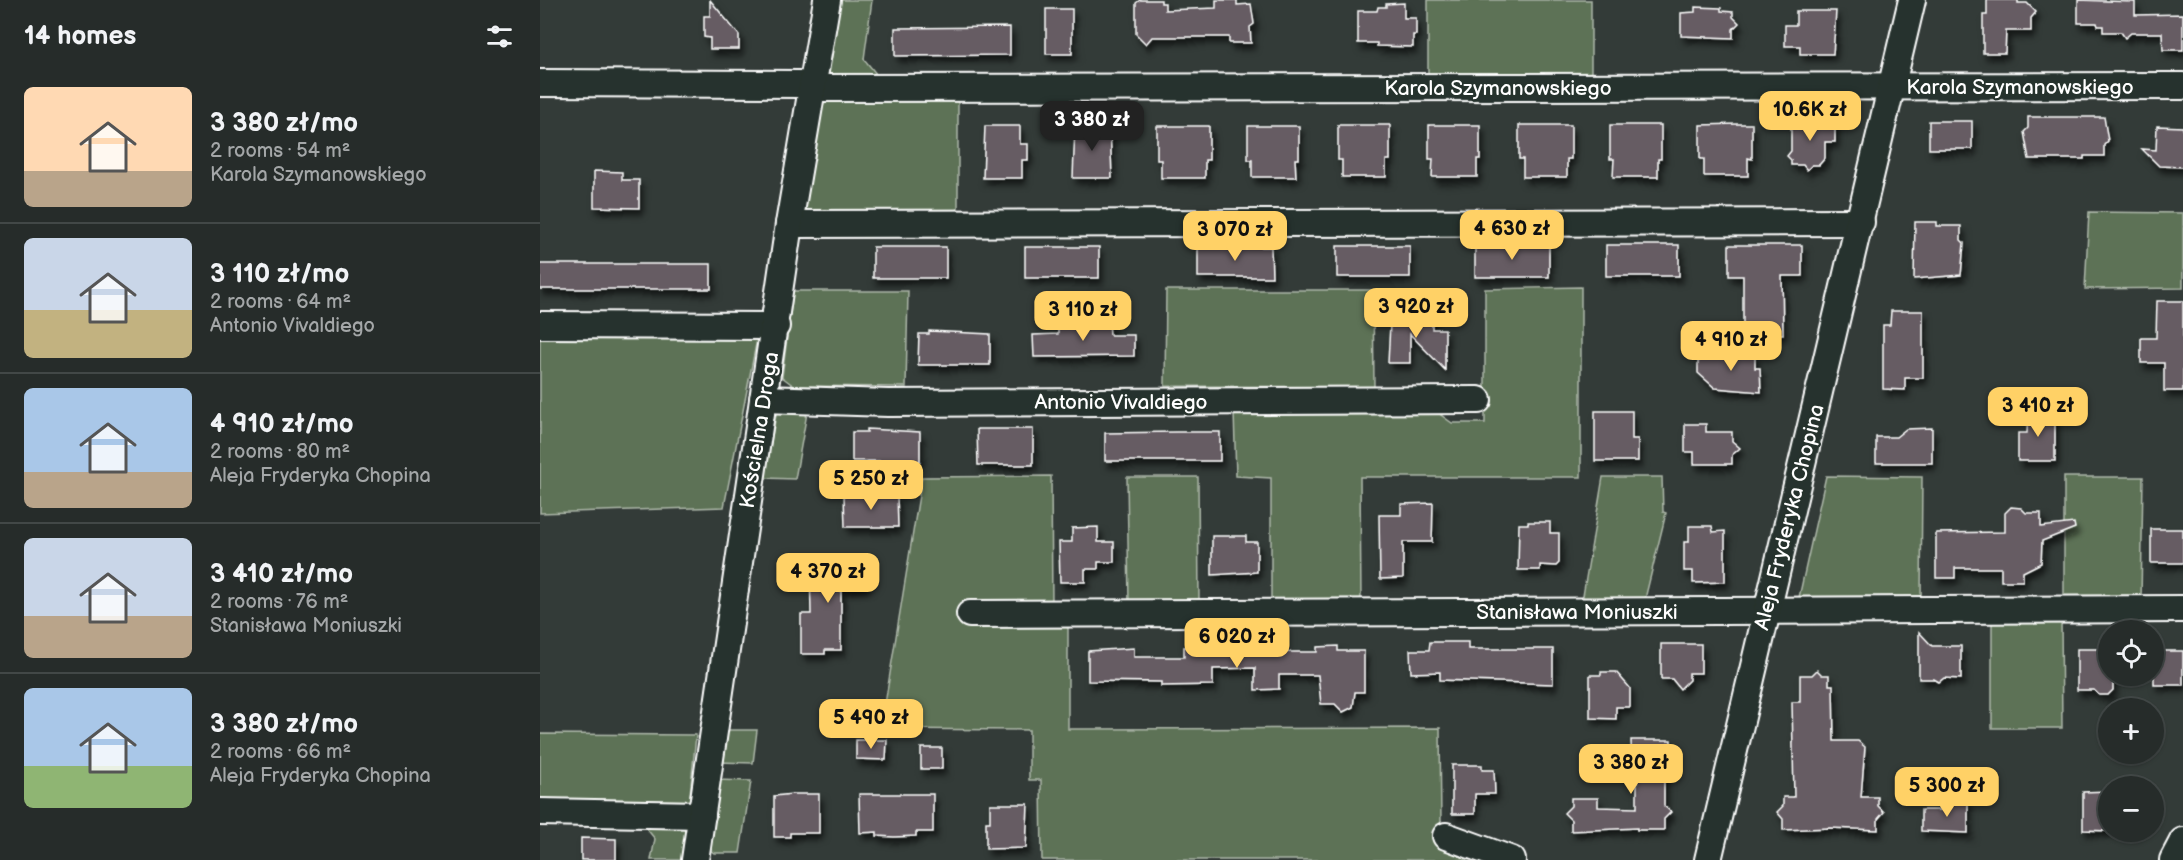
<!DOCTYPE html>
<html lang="en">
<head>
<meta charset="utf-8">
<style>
	:root { --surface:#262c2a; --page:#323836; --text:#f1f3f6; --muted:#a4a7a8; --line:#424847; --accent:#ffd166 }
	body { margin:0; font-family:"Balsamiq Sans",sans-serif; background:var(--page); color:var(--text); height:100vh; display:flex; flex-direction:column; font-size:22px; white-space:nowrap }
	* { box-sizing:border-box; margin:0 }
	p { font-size:20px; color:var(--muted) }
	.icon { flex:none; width:33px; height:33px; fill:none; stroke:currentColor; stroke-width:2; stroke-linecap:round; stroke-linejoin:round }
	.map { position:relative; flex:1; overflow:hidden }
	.details { display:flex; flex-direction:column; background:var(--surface); width:540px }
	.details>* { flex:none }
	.controls { position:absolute; left:1558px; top:620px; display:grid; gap:12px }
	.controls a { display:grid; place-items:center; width:66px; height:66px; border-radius:50%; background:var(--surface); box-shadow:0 2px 4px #0004,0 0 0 2px var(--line); font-size:30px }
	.price { position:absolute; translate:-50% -51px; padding:0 14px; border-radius:12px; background:var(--accent); color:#111; font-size:20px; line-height:39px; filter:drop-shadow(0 2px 3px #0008) }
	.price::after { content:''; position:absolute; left:50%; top:36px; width:18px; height:14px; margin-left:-9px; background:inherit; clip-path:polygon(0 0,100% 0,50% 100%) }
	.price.current { background:#222; color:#fff }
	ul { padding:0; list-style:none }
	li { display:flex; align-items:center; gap:18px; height:150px; padding:0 24px }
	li+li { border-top:2px solid var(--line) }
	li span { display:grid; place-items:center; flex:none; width:168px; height:120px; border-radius:9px; color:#555 }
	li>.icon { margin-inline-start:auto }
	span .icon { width:72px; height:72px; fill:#fffc; stroke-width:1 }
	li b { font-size:26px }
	h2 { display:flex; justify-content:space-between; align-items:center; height:72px; padding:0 24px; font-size:26px }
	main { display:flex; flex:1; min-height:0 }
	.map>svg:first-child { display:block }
	.green { fill:#5d7256; stroke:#aeb8aa; stroke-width:1.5 }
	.building { fill:#665c63; stroke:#fff; stroke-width:1.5; filter:url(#shadow) }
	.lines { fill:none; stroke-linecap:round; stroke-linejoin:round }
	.minor-casing { stroke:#fff; stroke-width:30 }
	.minor { stroke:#26332d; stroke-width:26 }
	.labels { text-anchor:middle; stroke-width:4.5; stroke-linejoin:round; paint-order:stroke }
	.street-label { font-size:21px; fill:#fff; stroke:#26332d }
</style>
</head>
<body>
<main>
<section class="details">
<h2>14 homes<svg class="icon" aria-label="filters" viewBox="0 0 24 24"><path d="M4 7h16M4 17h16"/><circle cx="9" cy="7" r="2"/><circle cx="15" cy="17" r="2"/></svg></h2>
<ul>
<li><span style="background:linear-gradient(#ffd9b3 70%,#b9a48a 0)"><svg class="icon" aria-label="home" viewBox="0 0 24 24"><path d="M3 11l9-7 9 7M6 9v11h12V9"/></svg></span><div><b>3 380 zł/mo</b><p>2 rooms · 54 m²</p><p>Karola Szymanowskiego</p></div></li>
<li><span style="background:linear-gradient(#c9d6e8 60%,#c2b280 0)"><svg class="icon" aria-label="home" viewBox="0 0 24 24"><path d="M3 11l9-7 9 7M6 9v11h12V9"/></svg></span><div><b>3 110 zł/mo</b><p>2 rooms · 64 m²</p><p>Antonio Vivaldiego</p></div></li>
<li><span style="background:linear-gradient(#a9c7e8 70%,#b9a48a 0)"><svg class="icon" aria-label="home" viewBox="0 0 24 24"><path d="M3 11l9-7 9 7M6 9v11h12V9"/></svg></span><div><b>4 910 zł/mo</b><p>2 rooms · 80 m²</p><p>Aleja Fryderyka Chopina</p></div></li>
<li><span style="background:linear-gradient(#c9d6e8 65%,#b9a48a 0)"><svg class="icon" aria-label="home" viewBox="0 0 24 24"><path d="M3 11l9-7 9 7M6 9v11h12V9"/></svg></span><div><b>3 410 zł/mo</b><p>2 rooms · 76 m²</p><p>Stanisława Moniuszki</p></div></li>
<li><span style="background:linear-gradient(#a9c7e8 65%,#8fb573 0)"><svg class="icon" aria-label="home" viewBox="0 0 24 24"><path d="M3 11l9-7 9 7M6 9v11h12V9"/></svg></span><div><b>3 380 zł/mo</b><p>2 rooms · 66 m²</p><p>Aleja Fryderyka Chopina</p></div></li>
</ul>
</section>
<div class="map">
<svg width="1643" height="860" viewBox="0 0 1643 860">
	<defs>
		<filter id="shadow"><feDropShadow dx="3.5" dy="6" stdDeviation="3" flood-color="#0009"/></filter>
	</defs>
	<rect width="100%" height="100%" fill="#333b38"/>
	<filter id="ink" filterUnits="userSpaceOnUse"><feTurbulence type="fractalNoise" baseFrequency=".0167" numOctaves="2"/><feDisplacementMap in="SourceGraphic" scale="12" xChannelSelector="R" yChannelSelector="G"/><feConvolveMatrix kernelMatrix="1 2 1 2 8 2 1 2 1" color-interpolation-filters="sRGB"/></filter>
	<g filter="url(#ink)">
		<g class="green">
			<path d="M298,0H332L324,59L337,75H285Z"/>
			<path d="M888,0H1051V74L888,75Z"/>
			<path d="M418,100V215H264L283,101Z"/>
			<path d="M1549,212L1643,213V288L1545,289Z"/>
			<path d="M1041,287V477H820L821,604L731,602V478L696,476L694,412L898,413L912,423H945V289Z"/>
			<path d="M626,290H833L834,387L625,386Z"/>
			<path d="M253,291H368L366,387L254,386L242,377Z"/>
			<path d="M219,329L184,507L0,513V333Z"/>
			<path d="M237,410L267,413L255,479L224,478Z"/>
			<path d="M511,476L512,604H434L432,600L419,615L528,625V729L900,728L901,825L898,845L945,860H502L501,780H489V730L341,729L382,477Z"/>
			<path d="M1286,476L1382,477L1381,601L1258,602Z"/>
			<path d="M587,477H658L659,602L589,603Z"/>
			<path d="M1063,477H1122L1123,512L1126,513L1104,603L1042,602Z"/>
			<path d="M1524,477H1603L1601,600H1524Z"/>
			<path d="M1452,620H1521L1522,728H1452Z"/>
			<path d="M183,730H217L213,763L178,762Z"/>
			<path d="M0,734L156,735L149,805L0,802Z"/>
			<path d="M175,780L211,781L200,853H174L166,847Z"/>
			<path d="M102,823L148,826L143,860H111L115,839Z"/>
		</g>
		<g class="building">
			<path d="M170,0L199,35V49H170V38L164,37V16H170Z"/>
			<path d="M600,0H621V3H625V10L676,8V0H697V5L711,4L714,24L710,27L711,43H689V37H612L606,44L596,34V3Z"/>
			<path d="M1447,0H1478V3H1487L1496,12L1491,18V31H1466L1465,53H1443V15H1447Z"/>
			<path d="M1538,0L1595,2V15L1643,14V50H1623L1622,33H1591L1585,38L1581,32H1563V26H1558L1557,23H1538Z"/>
			<path d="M864,3V18H876V35H873V47L837,46V43H818V11H837L838,7H846V4Z"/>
			<path d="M1155,7L1181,8V11L1193,12V17L1199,23L1193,29V38L1141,36V13L1155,12Z"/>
			<rect x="506" y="9" width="26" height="45"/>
			<path d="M1256,11H1296L1293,54H1260V46H1245V25H1256Z"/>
			<path d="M470,27V55L355,56V28Z"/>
			<path d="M1488,117H1564L1568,141L1564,145V156H1544V159H1489L1484,132L1488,128Z"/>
			<path d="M1251,121H1295V142H1285V158L1279,165H1272L1267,170L1263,165H1251V160L1247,156L1251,151Z"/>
			<rect x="1389" y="121" width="43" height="28"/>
			<path d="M1198,124H1212V159L1208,158V176H1164V159H1160V125Z"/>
			<path d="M798,125H850V160H846V177H802V160H798Z"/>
			<path d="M889,125H940V159H937V177H892L893,159H889Z"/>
			<path d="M979,125H1031V159H1027V177H983V159H979Z"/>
			<path d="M1070,125H1121V159H1118V177H1073L1074,159H1070Z"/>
			<path d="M445,126H480V144H488V160H482V178H443Z"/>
			<path d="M535,126H570L572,178H533Z"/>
			<path d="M617,126H669V160H665V178H621V160H617Z"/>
			<path d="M708,126H759V159H755L756,177H712V160H708Z"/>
			<path d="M1617,126L1643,127V167L1619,166L1602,149L1616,150Z"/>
			<path d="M54,171L82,172V180H99V208L54,207Z"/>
			<path d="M1375,222H1397V226H1421V240L1424,243L1421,275L1374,279Z"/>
			<rect x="1066" y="245" width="73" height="31"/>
			<path d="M1189,245H1262V276H1242L1243,334H1203V276H1189Z"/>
			<rect x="797" y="246" width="73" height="31"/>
			<rect x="935" y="246" width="74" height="31"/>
			<rect x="333" y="247" width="73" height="31"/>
			<rect x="485" y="247" width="74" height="31"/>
			<path d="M658,247H731L732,277H658Z"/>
			<rect x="0" y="264" width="171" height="25"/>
			<path d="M1617,301H1643V391H1624V363H1601V338H1616Z"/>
			<path d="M1351,311H1383V378H1365V390L1343,389V325H1350Z"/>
			<path d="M872,313H892V329H905V370L870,334V363H848L850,324L855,318H872Z"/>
			<path d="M518,322H569L570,335H594V356L494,357L493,335L518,334Z"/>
			<path d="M389,331L450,334V365H378L379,334H389Z"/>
			<path d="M1165,355H1215V368H1220L1221,392L1175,388L1158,373V362Z"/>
			<path d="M1055,411H1092V439H1098V461H1055Z"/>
			<path d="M1488,411H1515V461H1478V433H1487Z"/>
			<path d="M1145,424H1166V432H1192V441L1200,448L1192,455V464H1154V452H1145Z"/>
			<path d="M1392,428V463H1336V437H1356L1366,429Z"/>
			<path d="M327,429L380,432V461H312V432H327Z"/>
			<path d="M437,429H493V465H438Z"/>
			<path d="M636,432H680V461H565V433Z"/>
			<path d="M304,495H357L358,527H305Z"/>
			<path d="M893,503L892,542H863V578L840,579L839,515H861V504Z"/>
			<path d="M1471,507L1481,508L1486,513H1501V527L1534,523L1535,528L1502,541L1501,563L1483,572V581H1461V568H1415V578H1396V533L1465,532V513Z"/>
			<path d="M988,522H1010V533H1019V563L1016,566L1000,565V570H978L979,524H988Z"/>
			<path d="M1149,526H1172L1173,532L1185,531V582L1153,583V571H1144V542H1149Z"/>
			<path d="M558,527V542H574V562H558V569H545V582H520L519,542H532V528Z"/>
			<rect x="1611" y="529" width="32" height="34"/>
			<path d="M672,536H706V542H717V572L672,575Z"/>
			<path d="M288,560H315V564H326V586L301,588V650H285V654H261V614H271L270,564H288Z"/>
			<path d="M1379,632L1392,646H1421V679L1404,678L1399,682L1394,679H1379Z"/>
			<path d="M890,642H928V649H1013V684L900,680V672L871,673L870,650H889Z"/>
			<path d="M1121,644H1161V673H1149V680L1140,689L1132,679H1121Z"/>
			<path d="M654,646L712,647V650L740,652H777V647L798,646V651H824V692H815L813,707L803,712L795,704H781L778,675H739V689L715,690V668L673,669V685L621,686V682L548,681V651L594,648V657H644V647Z"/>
			<path d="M1537,649H1569V675H1573V690L1568,695H1559L1554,690H1537Z"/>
			<rect x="1614" y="651" width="29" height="34"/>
			<path d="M1277,670L1282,675H1289V685H1293L1294,741H1318L1325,747L1321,797H1338V806L1344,812L1338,819V830L1290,828L1243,830V819L1237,812L1243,806V797H1254L1252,702H1260V675H1272Z"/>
			<path d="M1061,672H1076L1090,688V707H1076V719L1050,718V675H1061Z"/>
			<path d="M316,740H347L346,760L316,759Z"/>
			<path d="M1091,740H1131V770H1124V806L1131,812L1124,819V830H1097V828L1031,831V820L1024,813L1031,806V798H1058V807L1097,808V770H1092Z"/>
			<rect x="381" y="748" width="21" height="21"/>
			<path d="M912,765H942V770H954L955,794H935V814H912Z"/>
			<path d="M1569,791V831L1543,830V792Z"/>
			<path d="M253,794H279V833H250V837H234V796Z"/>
			<path d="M319,794H393V832H376V836L354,837L337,836V832L320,833Z"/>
			<path d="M1401,800H1428V833L1381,831V810H1401Z"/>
			<path d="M450,804H488L486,848L446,849V822H450Z"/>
			<path d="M41,838L76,839V860H41Z"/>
		</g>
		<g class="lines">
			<g class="minor-casing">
				<g id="minor">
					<path d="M0,83L259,84L273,88L1643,86"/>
					<path d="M249,224L1321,222"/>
					<path d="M0,325L236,326"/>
					<path d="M223,399L348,403L938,400"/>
					<path d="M430,614L1643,609"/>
					<path d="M0,812L162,815"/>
					<path d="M906,836L972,860"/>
					<path d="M155,860L249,224L287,0"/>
					<path d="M1168,860L1372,0"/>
					<path d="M1633,860L1643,841"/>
				</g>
			</g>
			<use href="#minor" class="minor"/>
		</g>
	</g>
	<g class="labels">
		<g class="street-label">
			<text x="1480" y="94">Karola Szymanowskiego</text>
			<text x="958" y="95">Karola Szymanowskiego</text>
			<text x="581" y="409">Antonio Vivaldiego</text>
			<text transform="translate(219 430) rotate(-81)" y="7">Kościelna Droga</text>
			<text transform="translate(1249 517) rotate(-76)" y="7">Aleja Fryderyka Chopina</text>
			<text x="1037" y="619">Stanisława Moniuszki</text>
		</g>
	</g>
</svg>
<div class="controls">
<a><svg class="icon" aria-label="locate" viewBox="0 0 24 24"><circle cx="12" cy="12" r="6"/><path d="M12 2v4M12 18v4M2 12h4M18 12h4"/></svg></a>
<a>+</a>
<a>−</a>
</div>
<b class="price" style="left:1270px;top:142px">10.6K zł</b>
<b class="price current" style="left:552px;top:152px">3 380 zł</b>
<b class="price" style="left:972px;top:261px">4 630 zł</b>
<b class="price" style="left:695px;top:262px">3 070 zł</b>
<b class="price" style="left:876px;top:339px">3 920 zł</b>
<b class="price" style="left:543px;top:342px">3 110 zł</b>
<b class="price" style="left:1191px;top:372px">4 910 zł</b>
<b class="price" style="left:1498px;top:438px">3 410 zł</b>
<b class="price" style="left:331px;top:511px">5 250 zł</b>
<b class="price" style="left:288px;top:604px">4 370 zł</b>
<b class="price" style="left:697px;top:669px">6 020 zł</b>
<b class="price" style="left:331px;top:750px">5 490 zł</b>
<b class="price" style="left:1091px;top:795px">3 380 zł</b>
<b class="price" style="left:1407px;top:818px">5 300 zł</b>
</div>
</main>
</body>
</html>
